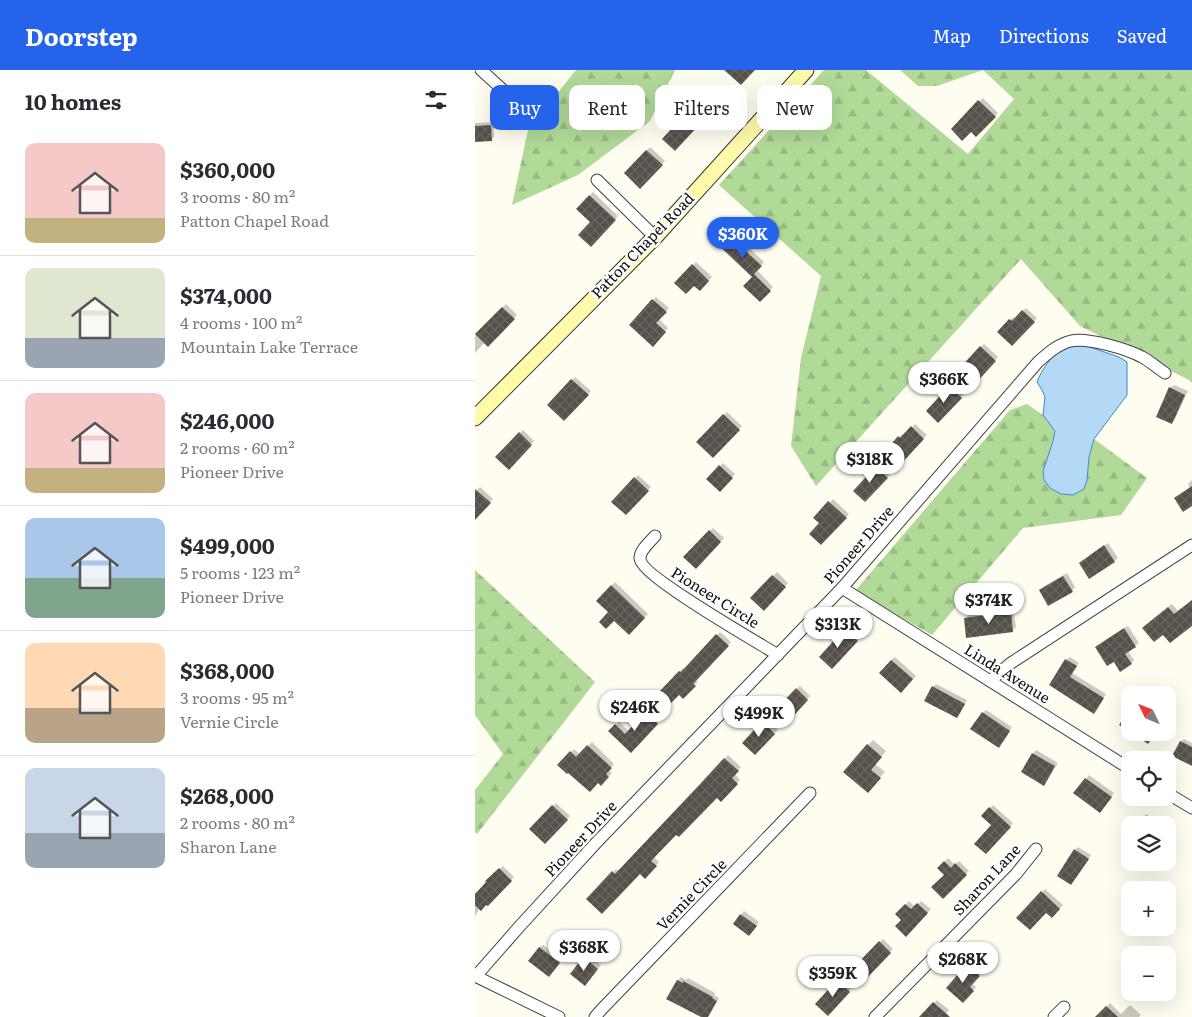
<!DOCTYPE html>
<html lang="en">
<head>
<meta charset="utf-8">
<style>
	:root { --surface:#fff; --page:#f2f2f3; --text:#2b2b33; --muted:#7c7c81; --line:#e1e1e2; --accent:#2563eb }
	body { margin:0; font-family:Literata,serif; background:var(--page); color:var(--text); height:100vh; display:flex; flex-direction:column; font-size:19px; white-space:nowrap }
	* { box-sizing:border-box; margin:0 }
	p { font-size:16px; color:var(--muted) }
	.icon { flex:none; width:28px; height:28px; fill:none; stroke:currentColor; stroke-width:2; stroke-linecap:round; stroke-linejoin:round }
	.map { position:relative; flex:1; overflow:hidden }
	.drawer { display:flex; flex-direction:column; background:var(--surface); width:475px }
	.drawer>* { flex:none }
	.hud { position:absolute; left:15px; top:15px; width:475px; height:45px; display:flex; gap:10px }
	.needle { width:32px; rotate:313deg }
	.fabs { position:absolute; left:646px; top:616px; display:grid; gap:10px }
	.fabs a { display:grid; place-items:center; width:55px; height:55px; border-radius:10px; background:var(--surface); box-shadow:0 5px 20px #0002; font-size:25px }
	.price { position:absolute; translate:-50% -42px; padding:0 11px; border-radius:18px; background:#fff; color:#222; font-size:16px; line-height:32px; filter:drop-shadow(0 1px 2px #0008) }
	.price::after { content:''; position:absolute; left:50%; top:30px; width:15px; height:11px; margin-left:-8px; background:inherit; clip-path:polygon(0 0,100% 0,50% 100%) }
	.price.active { background:var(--accent); color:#fff }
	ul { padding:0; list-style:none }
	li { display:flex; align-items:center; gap:15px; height:125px; padding:0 25px }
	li+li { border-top:1px solid var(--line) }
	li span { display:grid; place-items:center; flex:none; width:140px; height:100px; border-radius:10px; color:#555 }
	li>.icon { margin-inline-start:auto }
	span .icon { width:60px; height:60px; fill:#fffc; stroke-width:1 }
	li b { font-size:21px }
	h2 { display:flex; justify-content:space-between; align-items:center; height:60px; padding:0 25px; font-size:21px }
	.chip { padding:0 18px; border-radius:10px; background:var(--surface); box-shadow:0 5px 20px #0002; font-size:18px; line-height:45px }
	.chip.active { background:var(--accent); color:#fff }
	header { display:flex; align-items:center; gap:30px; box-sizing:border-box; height:70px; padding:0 25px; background:var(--accent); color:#fff }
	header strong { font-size:24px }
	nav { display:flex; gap:28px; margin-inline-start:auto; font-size:18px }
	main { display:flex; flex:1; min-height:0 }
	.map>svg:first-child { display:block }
	.forest { fill:url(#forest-firs) }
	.water { fill:#b4d9f6; stroke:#3b8acc }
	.shadow { fill:#0003 }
	.building { fill:url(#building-cross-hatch) }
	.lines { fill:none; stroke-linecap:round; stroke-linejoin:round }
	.street-casing { stroke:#414141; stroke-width:13 }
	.secondary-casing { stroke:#303030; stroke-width:17 }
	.street { stroke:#fff; stroke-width:11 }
	.secondary { stroke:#fefaaa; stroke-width:15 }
	.labels { text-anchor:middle; stroke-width:5; stroke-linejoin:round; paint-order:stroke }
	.street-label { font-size:15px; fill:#0e0e0e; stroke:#fff }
</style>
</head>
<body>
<header>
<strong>Doorstep</strong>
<nav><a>Map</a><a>Directions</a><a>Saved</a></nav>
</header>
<main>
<section class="drawer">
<h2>10 homes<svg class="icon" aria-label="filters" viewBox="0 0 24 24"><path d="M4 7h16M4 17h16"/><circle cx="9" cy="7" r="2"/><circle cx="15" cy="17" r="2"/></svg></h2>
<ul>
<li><span style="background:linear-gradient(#f6c9c9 75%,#c2b280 0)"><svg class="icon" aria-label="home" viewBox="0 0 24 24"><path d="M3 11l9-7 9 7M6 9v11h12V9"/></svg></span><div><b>$360,000</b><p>3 rooms · 80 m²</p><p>Patton Chapel Road</p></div></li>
<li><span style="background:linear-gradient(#dfe7d0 70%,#9aa5b1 0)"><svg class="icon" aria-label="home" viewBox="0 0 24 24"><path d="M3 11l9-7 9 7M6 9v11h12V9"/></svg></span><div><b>$374,000</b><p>4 rooms · 100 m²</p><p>Mountain Lake Terrace</p></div></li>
<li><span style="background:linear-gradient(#f6c9c9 75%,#c2b280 0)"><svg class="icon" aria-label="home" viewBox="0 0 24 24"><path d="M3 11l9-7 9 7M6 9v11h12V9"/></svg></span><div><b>$246,000</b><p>2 rooms · 60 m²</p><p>Pioneer Drive</p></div></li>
<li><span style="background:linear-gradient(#a9c7e8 60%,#7fa58c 0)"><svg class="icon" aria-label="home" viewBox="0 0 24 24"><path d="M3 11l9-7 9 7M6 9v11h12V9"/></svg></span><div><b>$499,000</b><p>5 rooms · 123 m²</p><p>Pioneer Drive</p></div></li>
<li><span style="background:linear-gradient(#ffd9b3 65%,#b9a48a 0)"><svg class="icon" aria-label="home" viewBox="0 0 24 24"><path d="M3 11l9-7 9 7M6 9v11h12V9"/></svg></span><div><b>$368,000</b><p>3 rooms · 95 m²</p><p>Vernie Circle</p></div></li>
<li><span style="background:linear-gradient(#c9d6e8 65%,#9aa5b1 0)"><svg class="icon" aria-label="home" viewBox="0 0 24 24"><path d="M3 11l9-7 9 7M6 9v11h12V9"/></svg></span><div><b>$268,000</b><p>2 rooms · 80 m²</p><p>Sharon Lane</p></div></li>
</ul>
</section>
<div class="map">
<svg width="717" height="947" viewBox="0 0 717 947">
	<defs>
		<pattern id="forest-firs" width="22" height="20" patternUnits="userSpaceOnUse" patternTransform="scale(1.25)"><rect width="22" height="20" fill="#b1da98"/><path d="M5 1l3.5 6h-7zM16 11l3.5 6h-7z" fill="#97ba82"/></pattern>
		<pattern id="building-cross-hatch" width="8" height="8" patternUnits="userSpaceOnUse" patternTransform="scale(1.25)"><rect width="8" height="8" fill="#56504a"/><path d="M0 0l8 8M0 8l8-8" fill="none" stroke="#696560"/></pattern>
	</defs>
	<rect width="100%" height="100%" fill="#fffdef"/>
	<g class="forest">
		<path d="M101,0H200L175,51L103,105L37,135L53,60Z"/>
		<path d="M349,0H391L493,84L539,29L508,0L462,16H443L425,0H717V313L714,310L605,256L546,189L341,416L316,376L326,288L346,206L244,115Z"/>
		<path d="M552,334L568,345L580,361L578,371L568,401L612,410L614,387L619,369L672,408L646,445L548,458L457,565L380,521L535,340Z"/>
		<path d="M0,500L120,612L2,764L0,762V720L28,684L0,645Z"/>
	</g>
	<path class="water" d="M603,273L644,287L652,292V325L619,369L614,387L612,410L609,419L598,425L586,424L575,418L569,410L568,401L578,371L580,361L568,345L570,327L567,320L562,312C566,301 577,285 586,278C591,275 598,275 603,273Z"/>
	<g class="shadow">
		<path d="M508,28L523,43L501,65L496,60L477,59Z"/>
		<path d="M216,39L227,50L200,79L188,69Z"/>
		<path d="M19,52V67L16,70L0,71V53Z"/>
		<path d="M175,77L190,91L165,117L150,103Z"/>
		<path d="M118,122L143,146L116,176V152L102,139Z"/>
		<path d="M262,149L274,161L266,170L289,192L282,200L298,217L285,231L279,207L241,171Z"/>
		<path d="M221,192L237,207L225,219L219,214L201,213Z"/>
		<path d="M181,227L194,238L184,249L193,258L178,275L156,255Z"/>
		<path d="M31,234L42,245L13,275L10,272L0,283V266Z"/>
		<path d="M551,238L562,248L537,275L523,262L538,247L540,249Z"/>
		<path d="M509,274L523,287L499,313L485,299Z"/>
		<path d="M100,307L116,321L89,350L74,335Z"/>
		<path d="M478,314L489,324L463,351L453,341Z"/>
		<path d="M699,315L713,321L700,349L696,352L695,318Z"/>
		<path d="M252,342L267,356L238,387L223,372Z"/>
		<path d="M440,354L452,365L427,391L413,379L427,364L429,366Z"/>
		<path d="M48,360L59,371L34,398L21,387Z"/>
		<path d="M248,393L260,404L245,420L232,409Z"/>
		<path d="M404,395L415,404L390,431L380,421Z"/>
		<path d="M163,405L176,417L151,444L138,432Z"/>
		<path d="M717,410V435L715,418L713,414Z"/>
		<path d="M5,417L18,429L0,449V422Z"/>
		<path d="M358,429L374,444L346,474V453L340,448Z"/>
		<path d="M238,458L249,468L221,497L210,487Z"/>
		<path d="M633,473L643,488L639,491L605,493Z"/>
		<path d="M302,502L313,513L289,539L277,528Z"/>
		<path d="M592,503L600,517L597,521L565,520L568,517Z"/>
		<path d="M140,512L173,544L154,564L135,542L123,530Z"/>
		<path d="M717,531V554L688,563L672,554L697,534L703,541Z"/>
		<path d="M538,539L541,557L538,560L490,549L493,545Z"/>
		<path d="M653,556L664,573L653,581L659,590L656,594L625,574Z"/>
		<path d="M374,557L385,567L357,597L345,587Z"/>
		<path d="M245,562L256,572L221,610L223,612L208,627L204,623L184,624L208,598L210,600Z"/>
		<path d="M420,587L441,606L430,618L416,590Z"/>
		<path d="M595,587L604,593L597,603L631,624L622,639L576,615L591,590Z"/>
		<path d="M461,614L492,630L485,644L482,647L458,617Z"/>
		<path d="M325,616L335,626L313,649L303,639Z"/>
		<path d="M174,640L185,650L156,681L135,661L144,652L154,661Z"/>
		<path d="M511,640L537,657L527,673L508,643Z"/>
		<path d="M291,649L303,660L280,684L269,673Z"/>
		<path d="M709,669L717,673V695L706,672Z"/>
		<path d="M398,670L411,681L400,694L410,702L393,721V675Z"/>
		<path d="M117,672L139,694L134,700L137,703L126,714L84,695L99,679L105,684Z"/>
		<path d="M561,680L583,693L572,711L569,714L558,684Z"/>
		<path d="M253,685L266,697L260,704L265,710L246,730L242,727L201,763L179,787L184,792L173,804L165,802L113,829L141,799L144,801Z"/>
		<path d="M614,705L639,723L628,738L600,723Z"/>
		<path d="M81,733L95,746L70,773L56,759Z"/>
		<path d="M518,735L538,753L511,783L518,755L508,746Z"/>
		<path d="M671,744L688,755H663Z"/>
		<path d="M603,777L616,785L596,814L600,780Z"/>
		<path d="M473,788L480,795L484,791L494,801L468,827L471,805L464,798Z"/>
		<path d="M28,796L39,807L13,835L11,833L5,838L0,846V829L12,811Z"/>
		<path d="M570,819L588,835L577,846L571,841L543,848Z"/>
		<path d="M434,831L440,837L446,831L456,839L431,865L428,850L422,844Z"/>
		<path d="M269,841L284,852L278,861L260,853Z"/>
		<path d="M408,869L418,879L392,907L381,896Z"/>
		<path d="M68,875L87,889L77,902L64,878Z"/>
		<path d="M112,885L126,895L113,911L109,888Z"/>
		<path d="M495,892L507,902L497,914L501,917L492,928L473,918Z"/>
		<path d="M206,907L211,910L213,908L240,923L239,925L244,928L233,947H228L193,928L203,910Z"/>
		<path d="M366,908L377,918L353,944L342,934Z"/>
		<path d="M462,930L474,940L468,947H446Z"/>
		<path d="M635,933L646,944L655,935L666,945L664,947H622Z"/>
	</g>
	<g class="building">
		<path d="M249,0H280L266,15Z"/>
		<path d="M503,30L521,47L501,67L496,62L487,71L476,59Z"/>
		<path d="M212,42L225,54L200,81L187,69Z"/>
		<path d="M16,55L17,71L0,72V56Z"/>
		<path d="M171,80L188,95L165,119L149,103Z"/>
		<path d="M114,125L141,150L116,177L103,165L115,152L101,139Z"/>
		<path d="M258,151L272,165L263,174L287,196L279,204L296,221L285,232L268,216L277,207L239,171Z"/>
		<path d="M217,194L234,211L225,221L219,216L211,224L199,213Z"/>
		<path d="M177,229L192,242L181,253L191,262L178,277L154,255Z"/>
		<path d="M27,237L40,249L13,277L0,264Z"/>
		<path d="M547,240L560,252L537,276L522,262L534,249L537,251Z"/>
		<path d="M505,276L521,291L499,315L483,300Z"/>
		<path d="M96,309L114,325L89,351L72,335Z"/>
		<path d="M474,316L487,328L463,353L451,341Z"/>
		<path d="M694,317L710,325L697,354L681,347Z"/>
		<path d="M248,344L265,360L238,388L221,372Z"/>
		<path d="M436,356L449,369L427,393L412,379L423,366L425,368Z"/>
		<path d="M44,362L57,375L34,400L20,387Z"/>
		<path d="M244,395L258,408L245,422L231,409Z"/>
		<path d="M400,397L413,408L390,432L378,421Z"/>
		<path d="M159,407L174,421L151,445L136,432Z"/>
		<path d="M717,416V436L708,442L699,428Z"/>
		<path d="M0,419L16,433L0,450Z"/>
		<path d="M353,431L372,448L346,475L334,464L344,453L338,448Z"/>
		<path d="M234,460L246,472L221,499L208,487Z"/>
		<path d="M629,475L640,492L614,509L604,493Z"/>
		<path d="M297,505L311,517L289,541L275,528Z"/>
		<path d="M588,506L598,522L573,536L564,520Z"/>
		<path d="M136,515L170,548L154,565L139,551L131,559L124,552L133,542L121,531Z"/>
		<path d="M717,530V556L695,573L688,565L679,572L667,558L693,537L699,544Z"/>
		<path d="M536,542L538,562L491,568L489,548Z"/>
		<path d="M649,558L661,577L650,584L657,594L645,602L639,592L632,596L620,577Z"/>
		<path d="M369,559L383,571L357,599L344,587Z"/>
		<path d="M241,564L254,576L218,614L221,616L208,629L204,625L194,635L182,624L204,601L206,602Z"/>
		<path d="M590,589L602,596L595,607L629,628L619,644L574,615Z"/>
		<path d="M416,590L438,609L426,623L404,603Z"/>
		<path d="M457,616L490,634L482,648L449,631Z"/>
		<path d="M321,618L333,630L314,651L301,639Z"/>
		<path d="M655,638V662L644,655Z"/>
		<path d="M170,642L183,654L156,683L133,661L140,654L150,664Z"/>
		<path d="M507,642L535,661L524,678L495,659Z"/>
		<path d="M287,651L300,664L280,685L267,673Z"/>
		<path d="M656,662H681L673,674Z"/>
		<path d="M705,671L717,677V696L697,686Z"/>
		<path d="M392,674L407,687L396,700L406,708L393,723L368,702Z"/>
		<path d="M112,675L137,698L131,704L134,707L126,716L123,713L115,722L93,703L92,704L82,695L95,681L101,687Z"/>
		<path d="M557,683L580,696L569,716L546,702Z"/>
		<path d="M249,688L264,701L257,708L263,714L246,732L242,728L204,767L201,765L176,791L182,796L170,809L165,804L127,844L111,829L137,801L140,804L226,713Z"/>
		<path d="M610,708L637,727L625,743L598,723Z"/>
		<path d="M77,735L93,750L70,774L54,759Z"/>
		<path d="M514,737L536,757L511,784L499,774L516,755L506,746Z"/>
		<path d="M599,779L614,789L596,815L582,806Z"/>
		<path d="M469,791L476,798L480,793L492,805L468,829L456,817L469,805L462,798Z"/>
		<path d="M24,798L37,811L13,836L11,835L6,841L0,835V824L11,812L10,811Z"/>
		<path d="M566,821L585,839L577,848L571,843L555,860L541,848Z"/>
		<path d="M442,833L453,843L431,867L420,856L426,850L420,844L430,834L436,839Z"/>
		<path d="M265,844L282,856L274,866L258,854Z"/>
		<path d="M404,871L416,883L392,908L379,897Z"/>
		<path d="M64,877L85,893L74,907L53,891Z"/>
		<path d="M108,887L123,899L110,916L95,904Z"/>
		<path d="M491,895L505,906L495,917L499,921L488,933L471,918Z"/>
		<path d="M202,910L208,913V911L238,927L237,928L242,931L233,947H226L191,929Z"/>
		<path d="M362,910L375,922L353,946L340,934Z"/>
		<path d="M458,932L475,947H444Z"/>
		<path d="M631,936L643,947H620Z"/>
	</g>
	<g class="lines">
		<g class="street-casing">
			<g id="street">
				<path d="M6,0L49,39"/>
				<path d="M122,110L180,167"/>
				<path d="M180,466C175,472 165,480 165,488C164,505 284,573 303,585"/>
				<path d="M367,518L655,699"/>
				<path d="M515,611L536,593L717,475"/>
				<path d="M692,723L717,738"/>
				<path d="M0,906L84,947"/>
				<path d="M1,906L44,857L120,774L367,518L563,292C573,283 583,274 596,271C612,267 652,279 667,287C675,291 682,298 690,303"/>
				<path d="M120,947L126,940L335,723"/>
				<path d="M400,947L541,804L561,779"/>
				<path d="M579,947L589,937"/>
			</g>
		</g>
		<g class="secondary-casing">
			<path id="secondary" d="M0,348L180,167L331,0"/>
		</g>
		<use href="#street" class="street"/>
		<use href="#secondary" class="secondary"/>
	</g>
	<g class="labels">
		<g class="street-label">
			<text transform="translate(168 176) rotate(-46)" y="5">Patton Chapel Road</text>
			<text transform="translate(384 475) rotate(-49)" y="5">Pioneer Drive</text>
			<text transform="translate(240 528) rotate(32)" y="5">Pioneer Circle</text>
			<text transform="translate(532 604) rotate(32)" y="5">Linda Avenue</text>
			<text transform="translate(106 769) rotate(-47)" y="5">Pioneer Drive</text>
			<text transform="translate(512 810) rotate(-47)" y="5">Sharon Lane</text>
			<text transform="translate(217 825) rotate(-46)" y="5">Vernie Circle</text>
		</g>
	</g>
</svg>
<div class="fabs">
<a><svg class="needle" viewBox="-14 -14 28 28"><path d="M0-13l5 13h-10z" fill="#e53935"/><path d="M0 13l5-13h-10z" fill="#7c7c81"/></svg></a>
<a><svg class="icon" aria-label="locate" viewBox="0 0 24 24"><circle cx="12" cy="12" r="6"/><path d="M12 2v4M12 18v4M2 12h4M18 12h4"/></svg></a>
<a><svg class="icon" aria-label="layers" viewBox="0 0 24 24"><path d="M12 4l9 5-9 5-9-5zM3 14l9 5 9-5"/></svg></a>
<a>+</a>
<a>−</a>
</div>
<b class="price active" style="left:268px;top:189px">$360K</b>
<b class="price" style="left:469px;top:334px">$366K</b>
<b class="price" style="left:395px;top:414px">$318K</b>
<b class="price" style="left:514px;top:555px">$374K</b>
<b class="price" style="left:363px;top:579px">$313K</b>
<b class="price" style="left:160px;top:662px">$246K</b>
<b class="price" style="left:284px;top:668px">$499K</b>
<b class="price" style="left:109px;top:902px">$368K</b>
<b class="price" style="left:488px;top:914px">$268K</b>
<b class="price" style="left:358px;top:928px">$359K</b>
<div class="hud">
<a class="chip active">Buy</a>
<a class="chip">Rent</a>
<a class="chip">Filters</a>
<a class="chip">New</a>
</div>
</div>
</main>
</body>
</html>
